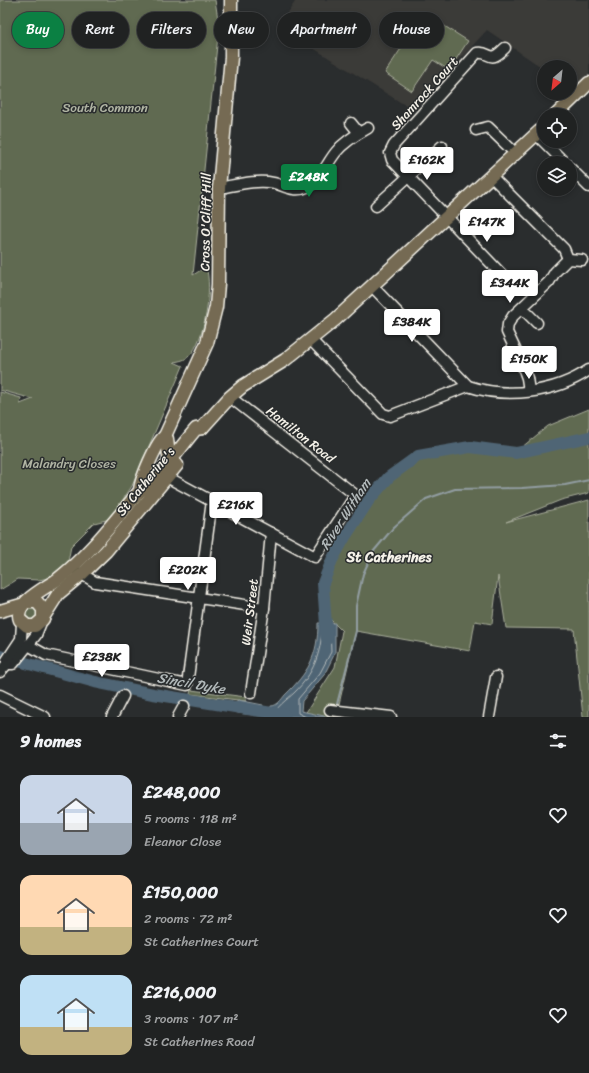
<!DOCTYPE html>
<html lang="en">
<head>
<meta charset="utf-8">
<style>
	:root { --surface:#202222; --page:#2d2f2f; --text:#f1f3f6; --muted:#a2a4a5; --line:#3d3f40; --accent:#0b8043 }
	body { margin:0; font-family:Sriracha,sans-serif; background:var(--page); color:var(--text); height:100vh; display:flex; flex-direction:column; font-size:15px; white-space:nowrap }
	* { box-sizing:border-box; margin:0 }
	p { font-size:13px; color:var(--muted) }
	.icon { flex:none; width:22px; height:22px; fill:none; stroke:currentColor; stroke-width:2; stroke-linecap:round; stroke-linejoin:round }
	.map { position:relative; height:717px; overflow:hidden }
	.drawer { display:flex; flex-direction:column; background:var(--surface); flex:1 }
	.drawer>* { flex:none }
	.guide { position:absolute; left:12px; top:12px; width:565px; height:36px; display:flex; gap:8px }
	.needle { width:26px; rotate:208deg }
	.buttons { position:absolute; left:537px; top:60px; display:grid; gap:8px }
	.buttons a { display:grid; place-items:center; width:40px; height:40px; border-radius:50%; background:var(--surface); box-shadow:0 2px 6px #0003,0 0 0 1px var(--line); font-size:20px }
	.price { position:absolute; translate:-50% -34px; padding:0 9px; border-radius:4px; background:#fff; color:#222; font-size:13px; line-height:26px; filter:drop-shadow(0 1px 2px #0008) }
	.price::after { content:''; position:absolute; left:50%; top:24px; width:12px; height:9px; margin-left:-6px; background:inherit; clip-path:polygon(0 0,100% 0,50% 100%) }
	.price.active { background:var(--accent); color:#fff }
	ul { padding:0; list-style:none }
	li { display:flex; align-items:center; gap:12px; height:100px; padding:0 20px }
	li span { display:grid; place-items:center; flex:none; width:112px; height:80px; border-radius:12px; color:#555 }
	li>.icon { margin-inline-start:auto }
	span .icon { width:48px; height:48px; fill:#fffc; stroke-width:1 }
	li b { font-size:17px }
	h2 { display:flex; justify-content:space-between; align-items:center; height:48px; padding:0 20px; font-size:17px }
	.pill { padding:0 14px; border-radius:18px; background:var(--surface); box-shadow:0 2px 6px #0003,0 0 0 1px var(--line); font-size:14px; line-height:36px }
	.pill.active { background:var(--accent); color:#fff }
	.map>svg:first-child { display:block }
	.built { fill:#3b3a37 }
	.green { fill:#606b51; stroke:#aaae9c }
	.water { fill:#506574; stroke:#929da2 }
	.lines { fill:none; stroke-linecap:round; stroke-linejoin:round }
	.shore { stroke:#b2b9ba; stroke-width:1 }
	.stream { stroke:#929da2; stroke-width:2 }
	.river { stroke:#506574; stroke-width:12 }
	.minor-casing { stroke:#f4f1e8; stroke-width:13 }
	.major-casing { stroke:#f4f1e8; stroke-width:15 }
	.minor { stroke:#2a2d2e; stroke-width:10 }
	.major { stroke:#746b52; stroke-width:12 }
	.labels { text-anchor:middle; stroke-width:3; stroke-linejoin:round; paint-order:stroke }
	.street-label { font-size:13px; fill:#f4f1e8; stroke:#2a2d2e }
	.park-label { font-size:13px; fill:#b1b5a4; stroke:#2a2d2e }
	.water-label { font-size:14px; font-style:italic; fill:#b2b9ba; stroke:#2a2d2e }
	.neighbourhood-label { font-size:14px; font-weight:bold; fill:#f4f1e8; stroke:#2a2d2e }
</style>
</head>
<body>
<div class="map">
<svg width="589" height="717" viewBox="0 0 589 717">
	<rect width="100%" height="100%" fill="#2a2d2e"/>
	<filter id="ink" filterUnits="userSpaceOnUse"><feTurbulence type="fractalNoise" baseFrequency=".025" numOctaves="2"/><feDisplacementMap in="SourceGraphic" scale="8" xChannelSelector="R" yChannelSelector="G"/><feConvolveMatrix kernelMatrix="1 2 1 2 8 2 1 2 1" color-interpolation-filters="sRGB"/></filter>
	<g filter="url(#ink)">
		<path class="built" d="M296,0H589V76L575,90L570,87V67H544V69L487,30L413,110L279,27Z"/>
		<g class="green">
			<path d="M0,0H215L219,26L193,275L206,267C213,287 205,341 189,356C186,360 179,361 174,362L183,366L132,486L110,519L94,523L71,546L68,562L48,578L39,580L18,579L0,590V392L21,398L20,404L33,399L0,390Z"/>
			<path d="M427,15L468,41L449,70L433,60L412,91L385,73L406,41L409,43Z"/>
			<path d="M589,409V493L561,500L506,522L589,500V717H583L574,629L506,628L498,576L492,624L475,621L470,651L356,631L336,717H303L335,667L342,631L326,615L323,583L332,560L369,500L389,477L418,456L470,447L516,452L548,426Z"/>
			<path d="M37,607L39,617L31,621L25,618L26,608Z"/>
			<path d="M191,690L246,697V701L190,694Z"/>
		</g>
		<g class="water">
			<path d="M318,623H335V653L324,675L302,701L301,711L329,717H269L271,706C277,706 281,700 285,695C308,673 318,656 318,623Z"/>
			<path d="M238,700L263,705L261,716L238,713L227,708Z"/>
		</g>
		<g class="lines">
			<path class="shore" d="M273,717C275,707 287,700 295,692C313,674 321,654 322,628L330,627L331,652L320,673L298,699V713L306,717"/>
			<path class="stream" d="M337,704L356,631V606L363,574L373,552L394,527L426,499L455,489L522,488L565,485L589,480"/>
			<g class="river">
				<path d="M327,639L323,583L332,560L345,537L369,500L389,477L418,456L470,447L516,453L589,437"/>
				<path d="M0,656L95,682L153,694L285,715"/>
			</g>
			<g class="minor-casing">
				<g id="minor">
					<path d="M505,48C488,65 492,51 477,53L394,145L390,153L392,160L510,283"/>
					<path d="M351,123L359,133"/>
					<path d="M476,130L488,127L516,154"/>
					<path d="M536,134L565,163"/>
					<path d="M570,168L589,187"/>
					<path d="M492,177L564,249L568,259"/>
					<path d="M219,188C236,185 257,179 274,183C285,186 295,193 307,187C320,181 327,163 336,152C344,142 357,134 368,128"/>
					<path d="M376,206L442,146"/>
					<path d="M372,286L468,386C507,399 555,393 589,370"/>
					<path d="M522,308L537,323"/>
					<path d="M311,340L383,414L390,416L468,386"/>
					<path d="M529,391L527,378L522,364L507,332L508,324L513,316L549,282L555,272L568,259L582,260"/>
					<path d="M167,477L315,557L353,499L354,494L230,397"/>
					<path d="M75,570L95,582L264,608"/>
					<path d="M28,645L46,655L187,685L212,501"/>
					<path d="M7,664H13L36,635L42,620"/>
					<path d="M7,664V660L21,639L22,623"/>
					<path d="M0,672L7,664"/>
					<path d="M251,693L264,608L271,533"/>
					<path d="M0,695L45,717"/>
					<path d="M330,710L391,717"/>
					<path d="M112,717L123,696"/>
					<path d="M178,717L184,706"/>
					<path d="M489,717L496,677"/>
				</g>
			</g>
			<g class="major-casing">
				<g id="major">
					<path d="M556,115L589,83"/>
					<path d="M202,428L230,397L243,386L285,360L336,319L544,127"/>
					<path d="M165,436L207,343L216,307L218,284L219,188L231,57V0"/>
					<path d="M165,436L167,439L170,466"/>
					<path d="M140,491C140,481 157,441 165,436"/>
					<path d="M26,602H37L43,609V619L35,626H27L20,620C13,603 46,588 58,579C90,554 114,521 140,491C152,488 185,441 196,429L202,428"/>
					<path d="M0,611L21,605"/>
					<path d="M44,616L58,594L82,574L106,551L177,465"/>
				</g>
			</g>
			<use href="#minor" class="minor"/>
			<use href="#major" class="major"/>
		</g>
	</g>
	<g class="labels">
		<g class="street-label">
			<text transform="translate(424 93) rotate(-48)" y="5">Shamrock Court</text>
			<text transform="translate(205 222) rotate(-89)" y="5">Cross O'Cliff Hill</text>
			<text transform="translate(301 434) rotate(38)" y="5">Hamilton Road</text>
			<text transform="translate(145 481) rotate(-51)" y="5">St Catherine's</text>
			<text transform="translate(249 612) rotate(-83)" y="5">Weir Street</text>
		</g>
		<g class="park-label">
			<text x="105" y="112">South Common</text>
			<text x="69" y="468">Malandry Closes</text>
		</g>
		<g class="water-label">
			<text transform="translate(345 514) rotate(-57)" y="5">River Witham</text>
			<text transform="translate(191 683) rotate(10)" y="5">Sincil Dyke</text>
		</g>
		<g class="neighbourhood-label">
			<text x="389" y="562">St Catherines</text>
		</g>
	</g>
</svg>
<div class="buttons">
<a><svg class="needle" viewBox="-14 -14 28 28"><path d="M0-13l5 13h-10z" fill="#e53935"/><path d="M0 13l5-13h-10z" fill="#a2a4a5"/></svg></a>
<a><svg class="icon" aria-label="locate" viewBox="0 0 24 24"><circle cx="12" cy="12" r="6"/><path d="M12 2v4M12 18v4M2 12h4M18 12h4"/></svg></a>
<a><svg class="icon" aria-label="layers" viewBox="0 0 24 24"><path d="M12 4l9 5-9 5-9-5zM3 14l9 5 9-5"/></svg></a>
</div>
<b class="price" style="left:427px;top:181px">£162K</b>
<b class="price active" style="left:309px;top:198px">£248K</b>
<b class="price" style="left:487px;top:243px">£147K</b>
<b class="price" style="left:510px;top:304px">£344K</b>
<b class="price" style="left:412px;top:343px">£384K</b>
<b class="price" style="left:529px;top:380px">£150K</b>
<b class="price" style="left:236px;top:526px">£216K</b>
<b class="price" style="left:188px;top:591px">£202K</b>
<b class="price" style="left:102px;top:678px">£238K</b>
<div class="guide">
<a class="pill active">Buy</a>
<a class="pill">Rent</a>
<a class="pill">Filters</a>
<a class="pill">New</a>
<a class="pill">Apartment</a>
<a class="pill">House</a>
</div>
</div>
<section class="drawer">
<h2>9 homes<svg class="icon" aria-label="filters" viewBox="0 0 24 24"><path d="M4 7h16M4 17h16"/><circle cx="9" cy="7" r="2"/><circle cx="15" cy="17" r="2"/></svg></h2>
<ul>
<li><span style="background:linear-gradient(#c9d6e8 60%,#9aa5b1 0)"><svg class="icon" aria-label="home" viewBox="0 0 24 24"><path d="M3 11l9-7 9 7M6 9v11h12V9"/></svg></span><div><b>£248,000</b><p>5 rooms · 118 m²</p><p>Eleanor Close</p></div><svg class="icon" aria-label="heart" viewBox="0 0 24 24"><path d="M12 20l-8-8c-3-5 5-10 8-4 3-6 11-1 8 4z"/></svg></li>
<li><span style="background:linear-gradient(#ffd9b3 65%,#c2b280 0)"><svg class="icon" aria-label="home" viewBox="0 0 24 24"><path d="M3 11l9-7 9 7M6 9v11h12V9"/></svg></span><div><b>£150,000</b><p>2 rooms · 72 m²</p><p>St Catherines Court</p></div><svg class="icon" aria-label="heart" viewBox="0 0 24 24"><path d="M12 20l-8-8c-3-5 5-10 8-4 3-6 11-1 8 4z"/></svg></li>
<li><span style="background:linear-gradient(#bfe0f5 65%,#c2b280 0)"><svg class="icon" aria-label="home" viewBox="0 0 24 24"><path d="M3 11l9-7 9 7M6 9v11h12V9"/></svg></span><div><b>£216,000</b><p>3 rooms · 107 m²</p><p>St Catherines Road</p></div><svg class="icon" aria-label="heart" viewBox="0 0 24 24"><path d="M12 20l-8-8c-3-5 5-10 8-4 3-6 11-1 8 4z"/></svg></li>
</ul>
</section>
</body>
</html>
